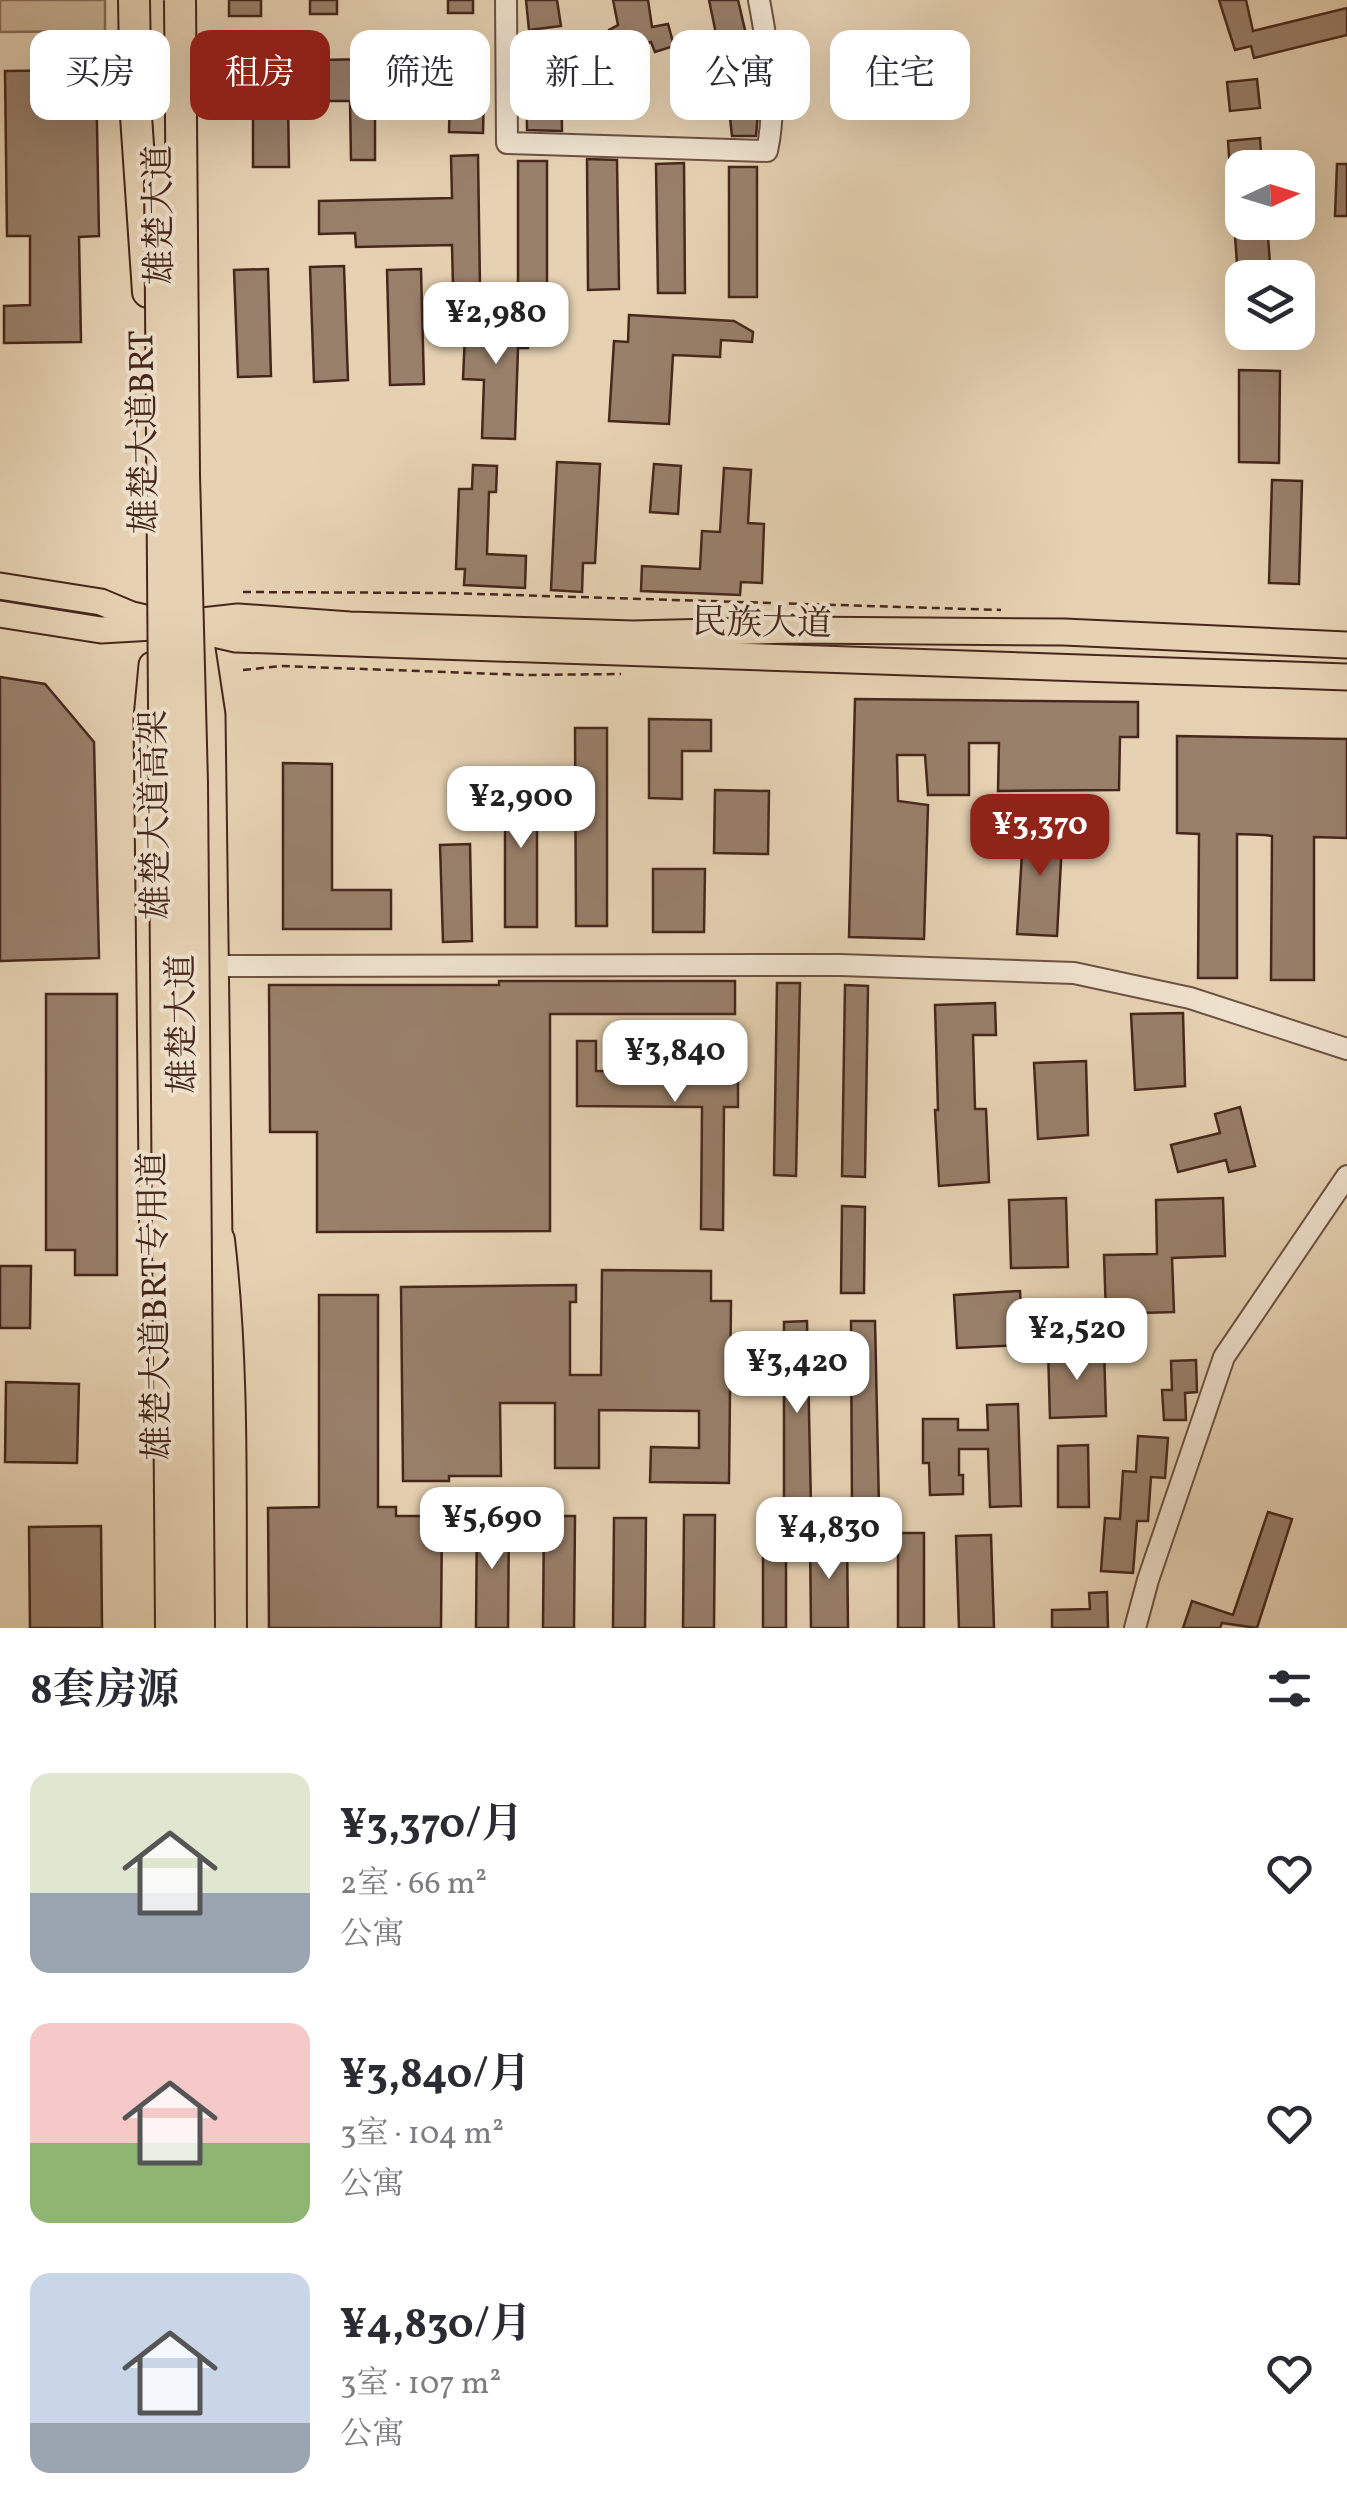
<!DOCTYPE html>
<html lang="zh">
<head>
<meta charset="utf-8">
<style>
	:root { --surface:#fff; --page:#f2f2f3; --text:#2b2b33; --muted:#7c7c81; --accent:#8f2418 }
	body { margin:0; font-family:Vollkorn,"Noto Serif SC",serif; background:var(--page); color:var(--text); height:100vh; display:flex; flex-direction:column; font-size:38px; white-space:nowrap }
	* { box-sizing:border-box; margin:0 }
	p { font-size:32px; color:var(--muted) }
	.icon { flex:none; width:55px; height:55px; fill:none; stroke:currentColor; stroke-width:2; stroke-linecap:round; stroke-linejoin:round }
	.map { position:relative; height:1628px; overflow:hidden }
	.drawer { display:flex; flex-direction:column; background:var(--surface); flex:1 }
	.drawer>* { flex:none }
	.hud { position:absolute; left:30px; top:30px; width:1288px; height:90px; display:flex; gap:20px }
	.needle { width:65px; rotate:86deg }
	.fabs { position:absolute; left:1225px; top:150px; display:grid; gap:20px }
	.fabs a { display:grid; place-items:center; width:90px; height:90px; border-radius:20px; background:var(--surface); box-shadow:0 10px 40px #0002; font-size:50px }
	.price { position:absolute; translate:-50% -85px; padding:0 22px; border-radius:20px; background:#fff; color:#222; font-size:32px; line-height:65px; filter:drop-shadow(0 2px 5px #0008) }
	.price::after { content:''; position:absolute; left:50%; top:60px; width:30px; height:22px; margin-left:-15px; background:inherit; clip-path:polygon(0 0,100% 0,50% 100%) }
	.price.current { background:var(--accent); color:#fff }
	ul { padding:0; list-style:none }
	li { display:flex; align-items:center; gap:30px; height:250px; padding:0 30px }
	li span { display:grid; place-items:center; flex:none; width:280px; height:200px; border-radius:20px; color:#555 }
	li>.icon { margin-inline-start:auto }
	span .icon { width:120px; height:120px; fill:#fffc; stroke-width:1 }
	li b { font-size:42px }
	h2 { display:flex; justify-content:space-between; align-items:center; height:120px; padding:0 30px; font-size:42px }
	.pill { padding:0 35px; border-radius:20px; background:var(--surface); box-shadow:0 10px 40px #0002; font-size:35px; line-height:90px }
	.pill.current { background:var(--accent); color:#fff }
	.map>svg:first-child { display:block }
	.green { fill:#cbb599; stroke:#886e5a; stroke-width:2.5 }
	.building { fill:#99806b; stroke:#46271c; stroke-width:2.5 }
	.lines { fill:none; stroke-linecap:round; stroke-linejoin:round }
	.minor-casing { stroke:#6e5242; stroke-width:24 }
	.major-casing { stroke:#46271c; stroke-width:29 }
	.highway-casing { stroke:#46271c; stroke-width:34 }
	.path { stroke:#46271c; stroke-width:2.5; stroke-dasharray:8 5; stroke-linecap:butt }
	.minor { stroke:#efe2ce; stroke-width:20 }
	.major { stroke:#e6d2b3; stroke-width:25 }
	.highway { stroke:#e6d2b3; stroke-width:30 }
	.highway-bridge-casing { stroke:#46271c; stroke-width:34; stroke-linecap:butt }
	.highway-bridge { stroke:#e6d2b3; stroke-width:30 }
	.labels { text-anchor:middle; stroke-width:8; stroke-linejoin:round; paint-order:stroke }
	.street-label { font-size:35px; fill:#46271c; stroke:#efe2ce }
</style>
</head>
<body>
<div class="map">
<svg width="1347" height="1628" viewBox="0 0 1347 1628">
	<rect width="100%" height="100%" fill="#e6d2b3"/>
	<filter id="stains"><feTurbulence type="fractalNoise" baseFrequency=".002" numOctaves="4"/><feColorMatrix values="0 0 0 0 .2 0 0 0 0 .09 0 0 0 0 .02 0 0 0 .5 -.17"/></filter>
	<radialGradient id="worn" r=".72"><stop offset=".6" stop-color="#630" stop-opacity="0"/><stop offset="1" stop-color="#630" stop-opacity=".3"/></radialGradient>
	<path class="green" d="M0,0H105V31L0,32Z"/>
	<g class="building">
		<rect x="229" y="0" width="32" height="16"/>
		<rect x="310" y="0" width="27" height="14"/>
		<rect x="448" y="0" width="25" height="13"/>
		<path d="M526,0H557L561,26L529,30Z"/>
		<path d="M613,0H648L652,27L668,24L674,46L655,52L651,42L614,52L609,30L618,25Z"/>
		<path d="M709,0H738L755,73L758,113L756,136H732L726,82Z"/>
		<path d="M1219,0H1246L1253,31L1347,8V35L1254,58L1251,46L1235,50Z"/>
		<path d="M451,49L485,51L483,133L449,132Z"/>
		<path d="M526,50H561L562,131L527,130Z"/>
		<path d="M375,59V160H351L350,101H288L289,167H253V61Z"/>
		<path d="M96,70L99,236L79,237L81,342L4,343V306L30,305V236H7L5,71Z"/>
		<path d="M1257,79L1260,108L1230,111L1227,82Z"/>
		<path d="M1260,138L1262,168H1242V215H1233L1228,141Z"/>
		<path d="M478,155L480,286H453L452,245L356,247L355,233L319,234V201L452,198L451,156Z"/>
		<path d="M587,159L617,160L619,289L588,290Z"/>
		<rect x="518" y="161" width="29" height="130"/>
		<path d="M684,163L685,293H658L656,164Z"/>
		<path d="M1337,164H1347V216H1335Z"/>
		<rect x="729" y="167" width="28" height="130"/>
		<path d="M1234,222H1267L1271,278H1238Z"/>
		<path d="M344,266L348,380L314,382L310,267Z"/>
		<path d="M268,269L271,376L238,377L234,270Z"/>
		<path d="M421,269L424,384L390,385L387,270Z"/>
		<path d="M466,313L529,316L528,348H518L515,439L482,438L484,380L463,379Z"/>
		<path d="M629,315L734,321L753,332L752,342L721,340L720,357L673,355L669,424L609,421L614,341L628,342Z"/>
		<path d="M1239,370L1280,371L1279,463L1239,462Z"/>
		<path d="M557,462L600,464L595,563H583L582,592L551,590Z"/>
		<path d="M654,464L681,466L678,514L650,512Z"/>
		<path d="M473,465L497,466L496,492H489L487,554L526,556L525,588L464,585L465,569H456L459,489H472Z"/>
		<path d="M724,468L751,470L748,523L764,524L762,583L741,582L740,595L641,591L642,566L700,569L702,531L720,532Z"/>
		<path d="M1272,480L1302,481L1299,584L1269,583Z"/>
		<path d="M0,677L45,684L94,742L99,958L0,961Z"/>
		<path d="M855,699L1138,702V737H1120L1119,790L998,791L999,743H969V795H928L925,755H897L898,801L928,805L924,939L849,937Z"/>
		<path d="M649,719L711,720V751H682V799L649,798Z"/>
		<path d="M575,728H607V926H576Z"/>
		<path d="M1177,736L1347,739V838L1314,837V980H1271L1272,836L1265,835L1237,834V978H1198L1199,834L1177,833Z"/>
		<path d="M283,763L332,764V890H391V929H283Z"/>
		<rect x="505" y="774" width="32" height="153"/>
		<path d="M715,790L769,791L768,854L714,853Z"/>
		<path d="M1024,822L1063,824L1057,936L1017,934Z"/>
		<path d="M470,844L472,941L443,942L440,845Z"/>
		<path d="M653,869H705L704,932H653Z"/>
		<path d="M499,981H735V1014H550V1231L317,1232V1132H270L269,985H499Z"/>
		<path d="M777,983H800L796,1176L774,1175Z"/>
		<path d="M845,985L868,986L865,1177L842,1176Z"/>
		<path d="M46,994H117V1275H75V1250H46Z"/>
		<path d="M995,1003L996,1035H973L975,1109H986L989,1182L939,1186L935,1110H938L935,1005Z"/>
		<path d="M1183,1013L1185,1086L1135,1090L1131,1014Z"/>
		<path d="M709,1038H738V1107H724L723,1230L701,1229L702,1107L577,1106V1041H596V1071H709Z"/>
		<path d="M1086,1061L1088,1135L1038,1139L1034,1063Z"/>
		<path d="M1240,1107L1255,1166L1229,1172L1226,1160L1178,1172L1171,1145L1220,1133L1215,1114Z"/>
		<path d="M1066,1198L1068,1267L1011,1268L1009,1200Z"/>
		<path d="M1223,1198L1225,1256L1172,1258L1174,1312L1106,1314L1104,1255L1157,1254L1156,1200Z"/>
		<path d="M842,1206L865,1207L864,1293H841Z"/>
		<path d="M0,1266H31L30,1328H0Z"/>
		<path d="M602,1270L711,1271V1301H731L729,1483L650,1482L651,1447L699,1448V1411L599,1410V1468H555V1403H500L501,1476H449V1481H403L401,1287L576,1285V1302H570V1375H601Z"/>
		<path d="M1020,1291L1023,1345L957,1348L954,1295Z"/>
		<path d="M319,1295H378V1507H396V1516H442L441,1628H269L268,1508L319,1507Z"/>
		<path d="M807,1321L811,1506H784V1322Z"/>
		<path d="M851,1321H875L879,1508L852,1509Z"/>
		<path d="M1104,1348L1106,1416L1050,1418L1048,1349Z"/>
		<path d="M1196,1360L1197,1392L1185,1393L1186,1420H1164L1162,1390H1172L1171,1361Z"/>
		<path d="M6,1382L79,1384L77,1463L5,1462Z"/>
		<path d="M1018,1404L1021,1506L990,1507L988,1449H959V1475H963V1494L930,1495L929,1463H923V1419H958V1430H988L987,1405Z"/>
		<path d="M1138,1436L1168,1438L1165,1478L1151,1477L1148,1521H1137L1133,1573L1101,1571L1105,1518L1120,1519L1123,1471L1136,1472Z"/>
		<path d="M1088,1445L1089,1507H1058V1446Z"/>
		<path d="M1268,1512L1292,1519L1257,1628L1222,1623L1220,1628H1183L1192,1601L1233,1615Z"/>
		<path d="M477,1515H509L508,1628H476Z"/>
		<path d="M684,1515H715L714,1628H683Z"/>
		<path d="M544,1516H575L574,1628H543Z"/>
		<path d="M614,1518H646L645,1628H613Z"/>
		<path d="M101,1526L102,1628H30L29,1527Z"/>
		<rect x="898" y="1533" width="26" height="95"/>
		<path d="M991,1535L994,1628H959L956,1536Z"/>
		<path d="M810,1536H847L848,1628H811Z"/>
		<rect x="763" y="1539" width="23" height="89"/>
		<path d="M1107,1592L1108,1628H1052V1610L1090,1609L1089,1593Z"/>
	</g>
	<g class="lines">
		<g class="minor-casing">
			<g id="minor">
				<path d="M506,0L507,143L767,151C778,100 768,50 759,0"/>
				<path d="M215,966L840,965L1074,973L1190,998L1347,1049"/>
				<path d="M1135,1628L1148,1580L1224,1357L1347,1176"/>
			</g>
		</g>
		<g class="major-casing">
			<g id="major">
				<path d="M0,586L101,602L132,615L236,639L1347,677"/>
				<path d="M0,614L101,630L153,627"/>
				<path d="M193,622L238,617L350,625L633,634L794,630L1064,632L1347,645"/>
				<path d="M199,629L212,715L219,1240L217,1258"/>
				<path d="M152,665L147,718L153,1260"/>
				<path d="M212,1303L215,1628"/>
			</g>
		</g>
		<g class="highway-casing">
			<g id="highway">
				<path d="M134,0L136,116L148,292"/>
				<path d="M219,1240C234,1369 230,1499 231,1628"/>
			</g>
		</g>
		<g class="path">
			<path d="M243,592L447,593L1001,610"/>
			<path d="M243,670L282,666L527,675L621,674"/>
		</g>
		<use href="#minor" class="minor"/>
		<use href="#major" class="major"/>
		<use href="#highway" class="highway"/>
		<g class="highway-bridge-casing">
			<g id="highway-bridge">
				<path d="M180,0L184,475L192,783L199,1628"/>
				<path d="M160,173L171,1628"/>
			</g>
		</g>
		<use href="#highway-bridge" class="highway-bridge"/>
	</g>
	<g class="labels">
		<g class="street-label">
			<text transform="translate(158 215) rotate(-91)" y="12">雄楚大道</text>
			<text transform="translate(142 432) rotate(-91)" y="12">雄楚大道BRT</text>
			<text transform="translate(762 622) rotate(1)" y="12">民族大道</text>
			<text transform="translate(154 815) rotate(-91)" y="12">雄楚大道高架</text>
			<text transform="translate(181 1024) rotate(-91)" y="12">雄楚大道</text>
			<text transform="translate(154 1306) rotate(-91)" y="12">雄楚大道BRT专用道</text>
		</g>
	</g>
	<rect width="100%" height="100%" filter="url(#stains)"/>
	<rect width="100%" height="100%" fill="url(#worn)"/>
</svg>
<div class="fabs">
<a><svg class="needle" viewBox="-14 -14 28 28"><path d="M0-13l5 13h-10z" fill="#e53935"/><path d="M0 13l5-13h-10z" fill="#7c7c81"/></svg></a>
<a><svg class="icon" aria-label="layers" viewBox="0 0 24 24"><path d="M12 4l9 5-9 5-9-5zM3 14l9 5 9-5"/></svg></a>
</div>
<b class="price" style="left:496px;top:367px">¥2,980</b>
<b class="price" style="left:521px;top:851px">¥2,900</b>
<b class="price current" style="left:1040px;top:879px">¥3,370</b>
<b class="price" style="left:675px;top:1105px">¥3,840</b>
<b class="price" style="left:1077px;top:1383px">¥2,520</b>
<b class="price" style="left:797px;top:1416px">¥3,420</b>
<b class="price" style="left:492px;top:1572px">¥5,690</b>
<b class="price" style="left:829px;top:1582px">¥4,830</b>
<div class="hud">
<a class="pill">买房</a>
<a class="pill current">租房</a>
<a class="pill">筛选</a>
<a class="pill">新上</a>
<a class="pill">公寓</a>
<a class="pill">住宅</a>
</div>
</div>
<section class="drawer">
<h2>8套房源<svg class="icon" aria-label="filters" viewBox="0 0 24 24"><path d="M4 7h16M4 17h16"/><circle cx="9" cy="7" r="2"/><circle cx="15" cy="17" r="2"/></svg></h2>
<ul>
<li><span style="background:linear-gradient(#dfe7d0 60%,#9aa5b1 0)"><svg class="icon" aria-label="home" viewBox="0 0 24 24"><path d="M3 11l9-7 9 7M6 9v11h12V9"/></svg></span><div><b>¥3,370/月</b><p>2室 · 66 m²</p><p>公寓</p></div><svg class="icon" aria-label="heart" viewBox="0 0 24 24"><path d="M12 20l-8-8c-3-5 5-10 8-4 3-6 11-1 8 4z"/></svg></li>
<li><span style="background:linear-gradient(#f6c9c9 60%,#8fb573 0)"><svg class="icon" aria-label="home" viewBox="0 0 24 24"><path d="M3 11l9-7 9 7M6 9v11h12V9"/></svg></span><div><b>¥3,840/月</b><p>3室 · 104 m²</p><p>公寓</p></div><svg class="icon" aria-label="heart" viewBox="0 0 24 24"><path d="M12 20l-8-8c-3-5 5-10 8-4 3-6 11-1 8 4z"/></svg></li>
<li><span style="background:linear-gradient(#c9d6e8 75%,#9aa5b1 0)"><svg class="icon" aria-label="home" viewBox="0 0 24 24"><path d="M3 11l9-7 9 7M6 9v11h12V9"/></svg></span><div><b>¥4,830/月</b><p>3室 · 107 m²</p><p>公寓</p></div><svg class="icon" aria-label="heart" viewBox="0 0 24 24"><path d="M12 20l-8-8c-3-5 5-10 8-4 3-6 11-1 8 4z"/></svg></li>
</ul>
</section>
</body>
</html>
